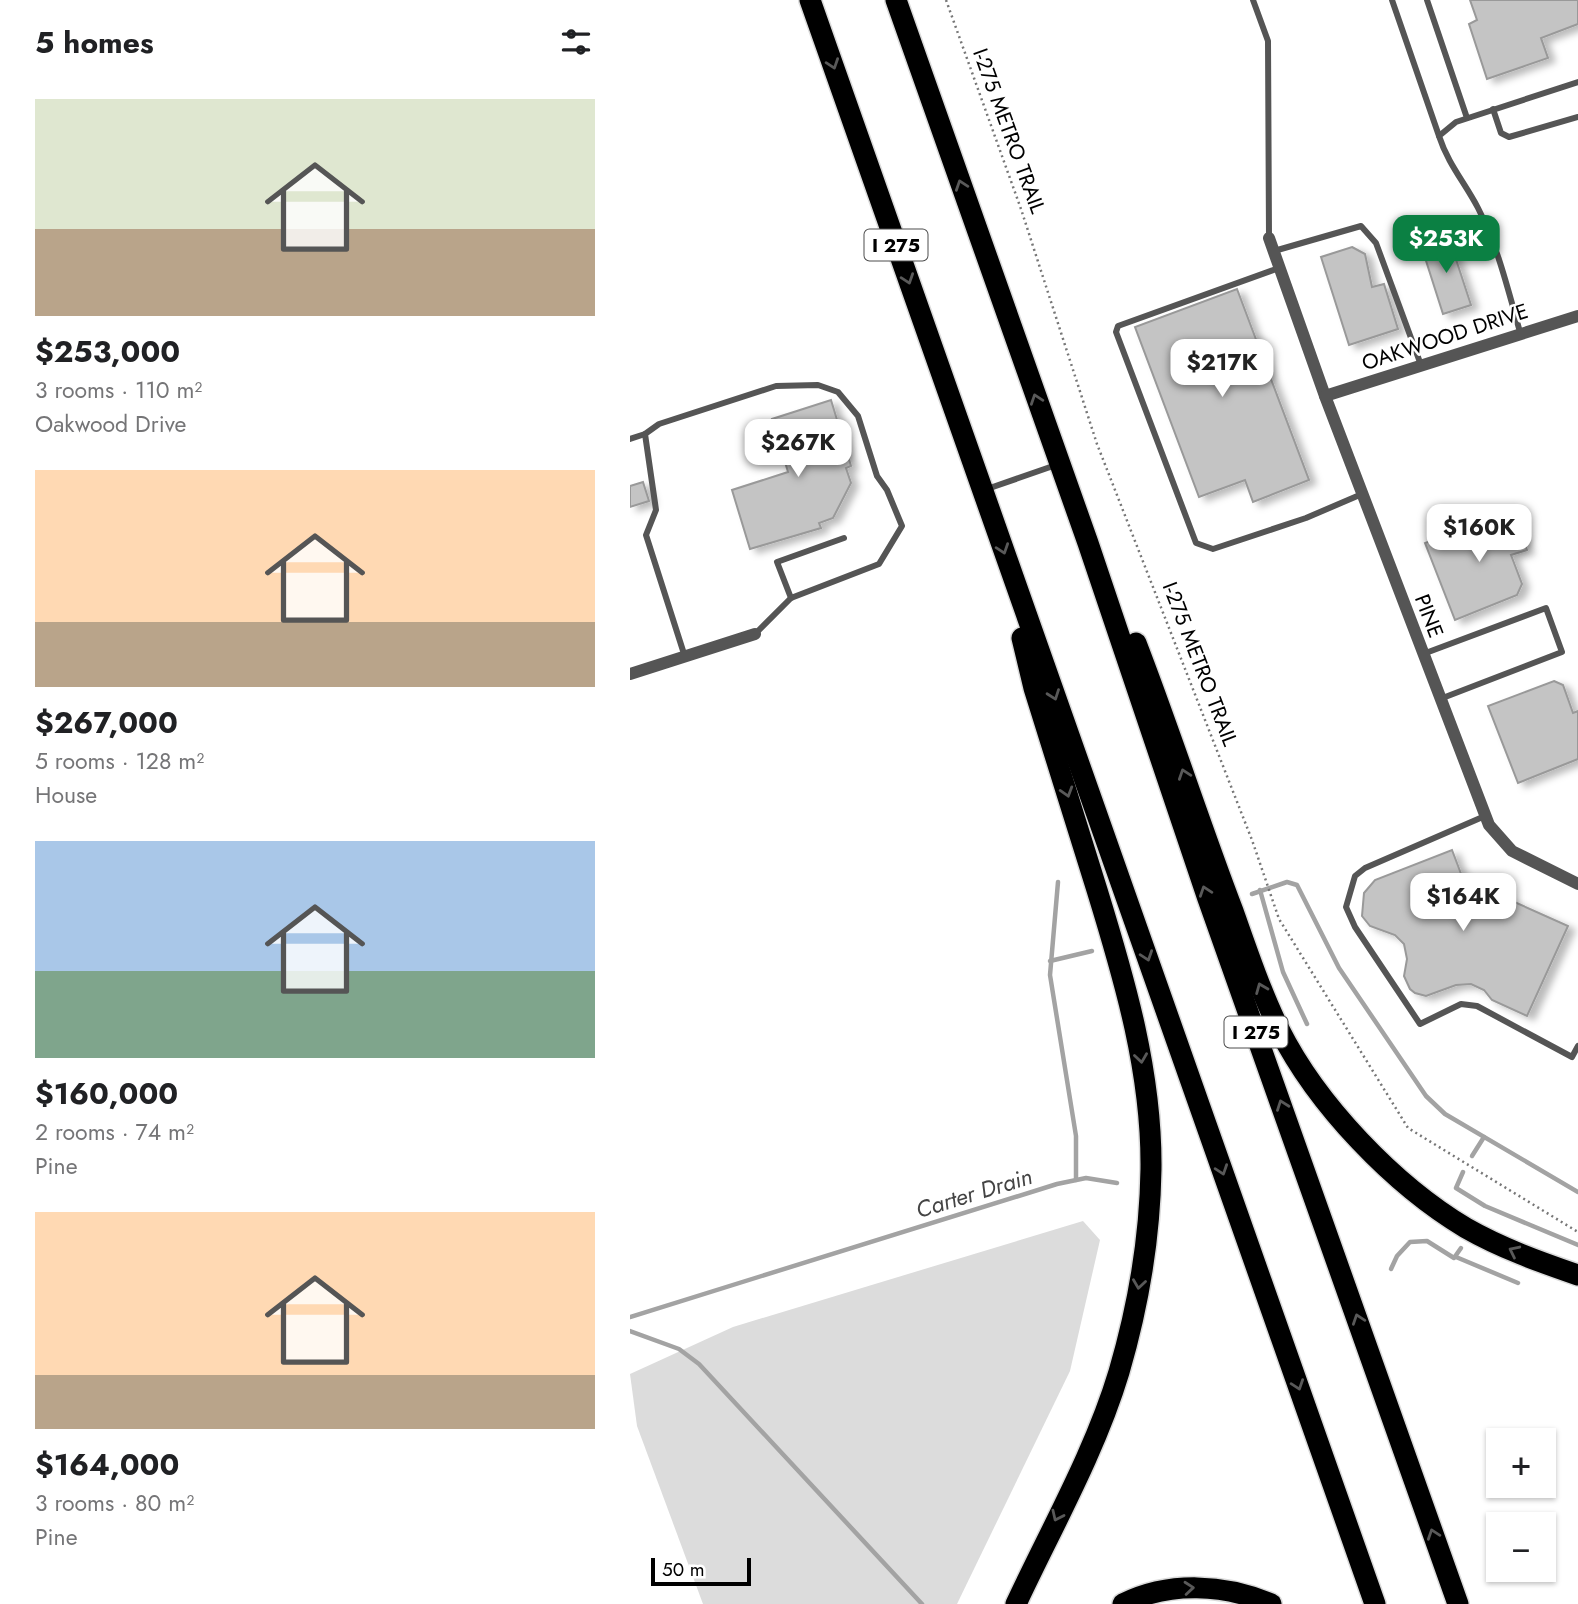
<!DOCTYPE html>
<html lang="en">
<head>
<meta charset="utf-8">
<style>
	:root { --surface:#fff; --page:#f6f6f6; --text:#202124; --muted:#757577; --accent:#0b8043 }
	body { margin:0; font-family:Jost,sans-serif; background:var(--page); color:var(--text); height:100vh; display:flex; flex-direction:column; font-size:26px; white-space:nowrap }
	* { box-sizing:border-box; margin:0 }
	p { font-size:23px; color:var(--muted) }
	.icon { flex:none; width:38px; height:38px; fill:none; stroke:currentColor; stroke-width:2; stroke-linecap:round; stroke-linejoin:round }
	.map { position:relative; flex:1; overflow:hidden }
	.panel { display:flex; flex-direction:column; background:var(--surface); width:630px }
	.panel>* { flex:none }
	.fabs { position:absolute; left:856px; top:1428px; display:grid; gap:14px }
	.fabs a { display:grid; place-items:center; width:70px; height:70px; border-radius:0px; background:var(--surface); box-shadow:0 2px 5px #0004; font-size:35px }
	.scale { position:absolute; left:21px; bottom:18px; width:100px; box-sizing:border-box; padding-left:7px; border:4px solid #000; border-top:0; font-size:19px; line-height:24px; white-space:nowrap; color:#000; -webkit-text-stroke:5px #fff; paint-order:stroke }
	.price { position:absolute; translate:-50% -60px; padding:0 16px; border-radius:14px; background:#fff; color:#222; font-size:23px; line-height:46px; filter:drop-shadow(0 2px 4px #0008) }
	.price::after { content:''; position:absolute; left:50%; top:42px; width:21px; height:16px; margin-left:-10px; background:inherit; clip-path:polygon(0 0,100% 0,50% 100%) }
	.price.on { background:var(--accent); color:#fff }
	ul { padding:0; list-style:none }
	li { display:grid; align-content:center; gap:14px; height:371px; padding:0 35px }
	li span { display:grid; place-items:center; height:217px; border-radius:0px; color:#555 }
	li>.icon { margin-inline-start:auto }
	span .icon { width:126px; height:126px; fill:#fffc; stroke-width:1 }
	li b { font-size:30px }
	h2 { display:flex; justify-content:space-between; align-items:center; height:84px; padding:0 35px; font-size:30px }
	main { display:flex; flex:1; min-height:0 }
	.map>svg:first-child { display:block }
	.green { fill:#dcdcdc }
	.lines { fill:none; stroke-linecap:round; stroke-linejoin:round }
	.stream { stroke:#a3a3a3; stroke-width:4.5 }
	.building { fill:#c4c4c4; stroke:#999; stroke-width:2; filter:url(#shadow) }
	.motorway-casing { stroke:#dbdbdb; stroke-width:24 }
	.path { stroke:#777; stroke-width:2.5; stroke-dasharray:2 3.5; stroke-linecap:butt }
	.service { stroke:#555; stroke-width:6 }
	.minor { stroke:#555; stroke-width:12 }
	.motorway { stroke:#000; stroke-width:21 }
	.oneway { stroke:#595959 }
	.labels { text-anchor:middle; stroke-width:5; stroke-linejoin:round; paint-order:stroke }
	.shield { fill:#fff; stroke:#4c4c4c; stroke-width:2 }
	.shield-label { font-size:19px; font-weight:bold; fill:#000 }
	.street-label { font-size:21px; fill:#000; stroke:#fff }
	.water-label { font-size:23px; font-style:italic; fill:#444; stroke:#fff }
</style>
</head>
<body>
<main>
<section class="panel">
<h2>5 homes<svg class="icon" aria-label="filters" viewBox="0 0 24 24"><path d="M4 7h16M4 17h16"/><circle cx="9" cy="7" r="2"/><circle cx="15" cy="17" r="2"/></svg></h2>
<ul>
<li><span style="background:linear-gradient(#dfe7d0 60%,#b9a48a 0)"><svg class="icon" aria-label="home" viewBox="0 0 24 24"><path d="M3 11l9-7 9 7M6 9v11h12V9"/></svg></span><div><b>$253,000</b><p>3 rooms · 110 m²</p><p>Oakwood Drive</p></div></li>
<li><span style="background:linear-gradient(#ffd9b3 70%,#b9a48a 0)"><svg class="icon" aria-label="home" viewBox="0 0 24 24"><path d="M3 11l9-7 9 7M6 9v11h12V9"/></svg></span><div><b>$267,000</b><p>5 rooms · 128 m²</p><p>House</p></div></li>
<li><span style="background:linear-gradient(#a9c7e8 60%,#7fa58c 0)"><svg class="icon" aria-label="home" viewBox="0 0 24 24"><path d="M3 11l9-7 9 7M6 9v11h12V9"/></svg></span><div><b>$160,000</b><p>2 rooms · 74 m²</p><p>Pine</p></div></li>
<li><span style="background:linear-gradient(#ffd9b3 75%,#b9a48a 0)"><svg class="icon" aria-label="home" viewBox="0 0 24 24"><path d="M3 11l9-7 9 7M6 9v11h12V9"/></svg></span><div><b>$164,000</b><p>3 rooms · 80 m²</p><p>Pine</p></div></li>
</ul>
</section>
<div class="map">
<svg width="948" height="1604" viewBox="0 0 948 1604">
	<defs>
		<filter id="shadow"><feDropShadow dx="7" dy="4" stdDeviation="3.5" flood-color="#0004"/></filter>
	</defs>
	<rect width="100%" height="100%" fill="#fff"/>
	<path class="green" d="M453,1221L470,1240L440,1371L327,1604H73L7,1426L0,1374L103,1327Z"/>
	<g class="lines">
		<g class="stream">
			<path d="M428,882L420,975L446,1136V1180"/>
			<path d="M630,890L653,972L677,1024"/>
			<path d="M622,894L657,882L667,885L709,968L796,1096L815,1114L948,1192"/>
			<path d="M420,961L462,951"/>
			<path d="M842,1156L854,1137"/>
			<path d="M833,1172L826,1188L855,1206L948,1245"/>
			<path d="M826,1257L888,1283"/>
			<path d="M761,1269L767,1256L780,1242L797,1241L824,1258L831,1248"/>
			<path d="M0,1317L427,1184L456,1178L487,1183"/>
			<path d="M0,1331L49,1349L69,1364L292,1604"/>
		</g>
	</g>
	<g class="building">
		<path d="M840,0H948V24L911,38L918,58L857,79L839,24L847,20Z"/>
		<path d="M818,235L841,305L813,314L791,245Z"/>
		<path d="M722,247L735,254L742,287L754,284L768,329L719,345L691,257Z"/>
		<path d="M607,289L679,480L623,502L615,480L569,497L505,327Z"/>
		<path d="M201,400L221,466L216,468L221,483L203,518L189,523L191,528L120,549L102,490L158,472L142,419Z"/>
		<path d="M13,482L19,501L0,507V486Z"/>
		<path d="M882,509L897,550L881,555L892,584L887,595L825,620L795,543Z"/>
		<path d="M924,681L933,685L943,713L948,711V759L888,783L858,706Z"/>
		<path d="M822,850L833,879L938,926L897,1016L862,1000L854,990L841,984L826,985L796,996L785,993L780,989L774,976L777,959L774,944L765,935L740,926L732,916L734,893L745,880Z"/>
	</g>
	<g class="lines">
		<g class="motorway-casing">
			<g id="motorway">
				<path d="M180,0L745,1604"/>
				<path d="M266,0L458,543L578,899L828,1604"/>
				<path d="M506,643C540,731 569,822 603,911C617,951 631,992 649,1029C687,1105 764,1185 836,1228C871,1248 910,1262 948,1275"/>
				<path d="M386,1604C421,1529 465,1452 489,1372C508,1307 520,1237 521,1169C522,1073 495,981 467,890C446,823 425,756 404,688L392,638"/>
				<path d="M493,1604C539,1581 595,1584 641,1604"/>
			</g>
		</g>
		<path class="path" d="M316,0L391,209L467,444L622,840L649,919L778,1128L948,1232"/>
		<g class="service">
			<path d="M623,0L638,41L639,238"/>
			<path d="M762,0L809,136"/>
			<path d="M797,0L837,118"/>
			<path d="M863,109L871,133L879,137L948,117"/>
			<path d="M644,251L731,226L746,243L791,365"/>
			<path d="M649,268L488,326L486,332L566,543L583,549L676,518L732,494"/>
			<path d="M890,332C878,290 868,247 848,208C835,183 818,164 809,136L826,122L948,82"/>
			<path d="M0,439L15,434"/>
			<path d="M357,489L426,465"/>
			<path d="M161,598L147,562L214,538"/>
			<path d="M793,654L916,608L932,652L810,699"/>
			<path d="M55,657L16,535L26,510L15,434L29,424L146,386L188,385L208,392L228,416L247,476L257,490L272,526L249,564L161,598L125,634"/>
			<path d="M855,816L735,868L725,876L716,907L725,927L790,1024L831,1004L847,1006L942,1057L948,1046"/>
		</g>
		<g class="minor">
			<path d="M639,238L695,396L859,825L882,851L948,884"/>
			<path d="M695,396L948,316"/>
			<path d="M0,674L125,634"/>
		</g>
		<use href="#motorway" class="motorway"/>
	</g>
	<defs><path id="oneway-chevron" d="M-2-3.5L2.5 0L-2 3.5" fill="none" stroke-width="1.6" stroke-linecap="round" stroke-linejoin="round" transform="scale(1.75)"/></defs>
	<g class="oneway">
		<use href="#oneway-chevron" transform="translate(203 64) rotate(71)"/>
		<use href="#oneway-chevron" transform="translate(331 185) rotate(-109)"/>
		<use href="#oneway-chevron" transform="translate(278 279) rotate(71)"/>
		<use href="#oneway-chevron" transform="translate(406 399) rotate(-109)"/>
		<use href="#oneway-chevron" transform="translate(373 549) rotate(71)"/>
		<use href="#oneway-chevron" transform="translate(424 695) rotate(70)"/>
		<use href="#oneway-chevron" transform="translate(554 774) rotate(-109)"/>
		<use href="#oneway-chevron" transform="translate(437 792) rotate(73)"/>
		<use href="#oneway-chevron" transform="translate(575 891) rotate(-109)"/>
		<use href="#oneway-chevron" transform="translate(517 956) rotate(71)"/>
		<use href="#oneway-chevron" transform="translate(631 988) rotate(-112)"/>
		<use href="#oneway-chevron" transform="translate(511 1058) rotate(82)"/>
		<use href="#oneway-chevron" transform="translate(652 1105) rotate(-110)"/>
		<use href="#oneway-chevron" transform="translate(592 1170) rotate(71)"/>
		<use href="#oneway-chevron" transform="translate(884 1251) rotate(-154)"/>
		<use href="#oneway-chevron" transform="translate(509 1284) rotate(98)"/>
		<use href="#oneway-chevron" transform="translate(728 1319) rotate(-109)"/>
		<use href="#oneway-chevron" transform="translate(668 1385) rotate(71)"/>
		<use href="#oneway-chevron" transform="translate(427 1516) rotate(115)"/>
		<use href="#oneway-chevron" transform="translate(803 1534) rotate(-109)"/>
		<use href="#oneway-chevron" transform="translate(559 1588) rotate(-5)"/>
	</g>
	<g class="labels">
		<g class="shield">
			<rect x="234.5" y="229.5" width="63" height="31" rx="5"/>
			<rect x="594.5" y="1016.5" width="63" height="31" rx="5"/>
		</g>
		<g class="shield-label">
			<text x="266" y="252">I 275</text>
			<text x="626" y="1039">I 275</text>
		</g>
		<g class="street-label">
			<text transform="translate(379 131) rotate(70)" y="7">I-275 METRO TRAIL</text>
			<text transform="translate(815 337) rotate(-18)" y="7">OAKWOOD DRIVE</text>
			<text transform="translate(799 616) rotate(69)" y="7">PINE</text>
			<text transform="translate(570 664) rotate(69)" y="7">I-275 METRO TRAIL</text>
		</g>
		<g class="water-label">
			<text transform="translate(344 1193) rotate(-17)" y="8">Carter Drain</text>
		</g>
	</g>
</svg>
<div class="fabs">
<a>+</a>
<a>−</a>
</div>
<div class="scale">50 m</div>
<b class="price on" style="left:816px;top:275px">$253K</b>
<b class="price" style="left:592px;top:399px">$217K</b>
<b class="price" style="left:168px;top:479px">$267K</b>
<b class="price" style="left:849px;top:564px">$160K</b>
<b class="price" style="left:833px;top:933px">$164K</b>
</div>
</main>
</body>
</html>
